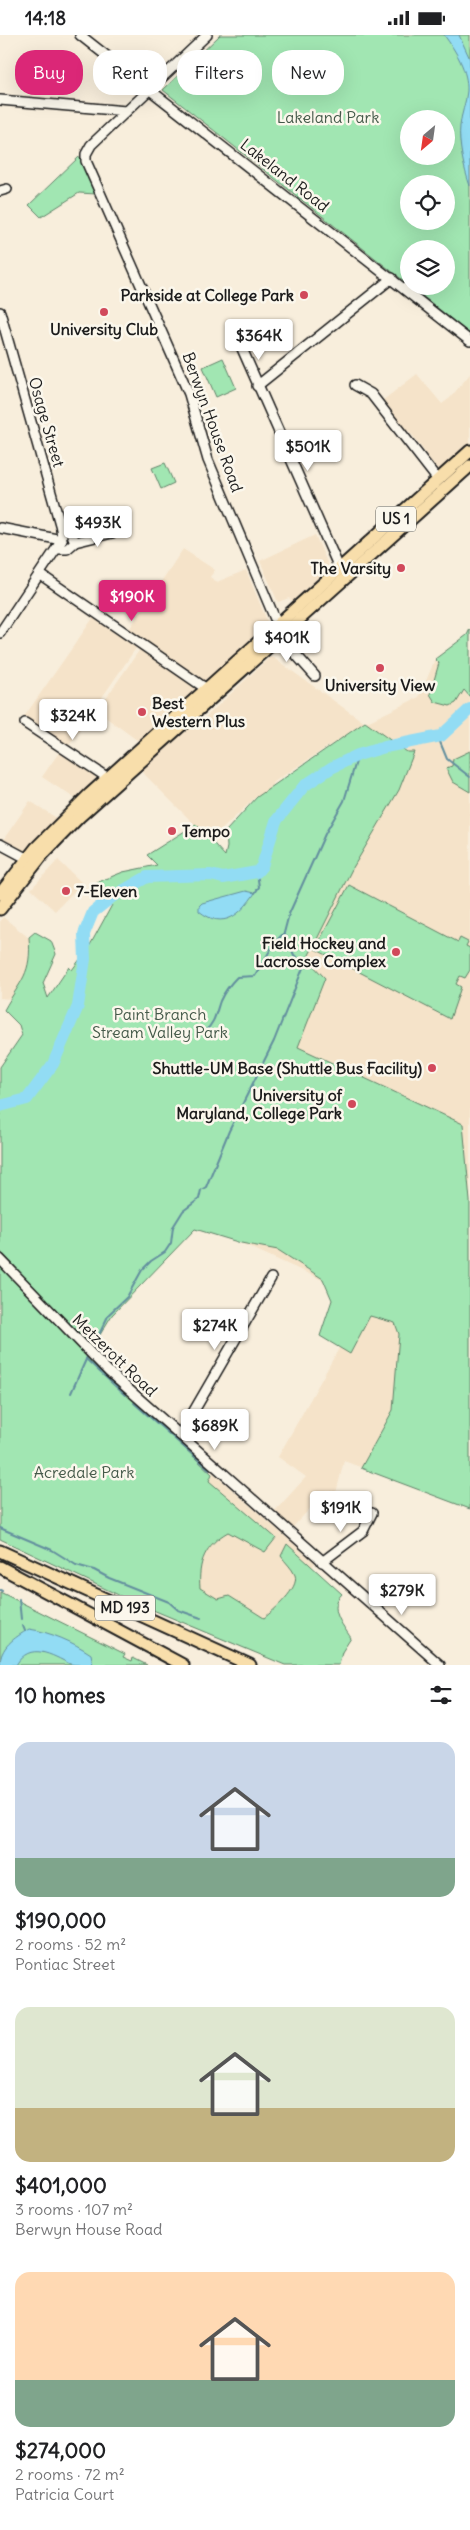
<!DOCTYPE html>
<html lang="en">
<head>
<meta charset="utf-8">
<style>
	:root { --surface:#fff; --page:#f2f2f2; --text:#202124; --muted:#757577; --accent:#db2777 }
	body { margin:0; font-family:Delius,sans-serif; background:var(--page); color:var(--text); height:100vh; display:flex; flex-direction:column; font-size:19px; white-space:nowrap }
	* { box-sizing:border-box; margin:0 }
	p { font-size:16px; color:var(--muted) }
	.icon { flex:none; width:28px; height:28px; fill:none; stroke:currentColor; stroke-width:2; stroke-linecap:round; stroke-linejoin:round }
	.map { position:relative; height:1630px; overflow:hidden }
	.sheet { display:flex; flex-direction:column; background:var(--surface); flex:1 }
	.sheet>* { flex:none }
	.top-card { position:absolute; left:15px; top:15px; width:440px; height:45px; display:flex; gap:10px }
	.needle { width:32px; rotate:209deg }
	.fabs { position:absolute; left:400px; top:75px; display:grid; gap:10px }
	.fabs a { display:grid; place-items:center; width:55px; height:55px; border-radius:50%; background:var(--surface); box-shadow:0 5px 20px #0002; font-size:25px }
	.price { position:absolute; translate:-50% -42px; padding:0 11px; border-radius:5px; background:#fff; color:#222; font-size:16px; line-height:32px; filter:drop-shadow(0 1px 2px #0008) }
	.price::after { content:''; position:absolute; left:50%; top:30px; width:15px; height:11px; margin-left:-8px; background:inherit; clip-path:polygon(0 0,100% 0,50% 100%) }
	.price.on { background:var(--accent); color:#fff }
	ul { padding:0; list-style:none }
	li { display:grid; align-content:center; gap:10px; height:265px; padding:0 15px }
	li span { display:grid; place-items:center; height:155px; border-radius:15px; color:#555 }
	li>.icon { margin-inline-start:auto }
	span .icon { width:90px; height:90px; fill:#fffc; stroke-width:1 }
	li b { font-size:21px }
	h2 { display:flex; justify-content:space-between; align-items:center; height:60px; padding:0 15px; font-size:21px }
	.chip { padding:0 18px; border-radius:20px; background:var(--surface); box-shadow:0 5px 20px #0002; font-size:18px; line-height:45px }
	.chip.on { background:var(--accent); color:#fff }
	.status { display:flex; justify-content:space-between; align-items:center; height:35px; padding:0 25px; background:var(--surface); direction:ltr }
	.status svg { height:14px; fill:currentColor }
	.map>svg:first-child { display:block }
	.built { fill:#f5e3c9 }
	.green { fill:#a1e6b2; stroke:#5e8167; fill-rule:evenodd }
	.water { fill:#92dcf4; stroke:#638f9e }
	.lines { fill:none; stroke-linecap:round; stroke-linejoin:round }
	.stream { stroke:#638f9e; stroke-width:2 }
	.river { stroke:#92dcf4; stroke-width:12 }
	.minor-casing { stroke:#1c1c1c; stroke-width:12 }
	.major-casing { stroke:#1c1c1c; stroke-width:15 }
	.minor { stroke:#fbf7ec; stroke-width:9 }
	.major { stroke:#f8deab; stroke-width:11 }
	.poi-dot { fill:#d1495b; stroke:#fbf7ec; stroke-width:2 }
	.labels { text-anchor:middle; stroke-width:5; stroke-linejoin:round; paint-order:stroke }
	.shield { fill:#fbf7ec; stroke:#5f5e5a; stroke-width:1 }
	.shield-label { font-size:15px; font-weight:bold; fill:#1c1c1c }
	.park-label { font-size:16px; fill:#445949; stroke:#fbf7ec }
	.street-label { font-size:16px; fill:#1c1c1c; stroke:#fbf7ec }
	.poi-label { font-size:16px; font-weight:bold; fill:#1c1c1c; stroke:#fbf7ec; text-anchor:end }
</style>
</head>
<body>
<div class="status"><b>14:18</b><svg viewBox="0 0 49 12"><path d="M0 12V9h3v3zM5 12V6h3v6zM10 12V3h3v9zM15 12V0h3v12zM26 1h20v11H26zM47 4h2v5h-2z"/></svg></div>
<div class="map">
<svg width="470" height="1630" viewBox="0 0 470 1630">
	<rect width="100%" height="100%" fill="#f8eedc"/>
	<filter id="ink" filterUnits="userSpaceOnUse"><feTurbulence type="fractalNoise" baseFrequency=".02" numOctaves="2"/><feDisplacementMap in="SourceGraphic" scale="10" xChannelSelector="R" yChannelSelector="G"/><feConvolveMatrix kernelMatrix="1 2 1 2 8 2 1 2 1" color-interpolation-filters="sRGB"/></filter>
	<g filter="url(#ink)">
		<g class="built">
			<path d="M417,339L442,369L450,363L470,339V409L440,438L409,396L407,397L382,366Z"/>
			<path d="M315,500L330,534L293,567L289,563L278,567L260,526Z"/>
			<path d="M183,514L215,535L210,542L217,547L246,535L268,588L141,708L97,676L145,607L128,596Z"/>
			<path d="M93,583L136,613L68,712L24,682Z"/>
			<path d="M271,621L365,688L419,662L435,625L470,663V1473L344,1426L336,1458L327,1455L292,1493L274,1477L306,1442L278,1422L366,1265L184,1182L364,688L274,747L262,765L257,761L215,801L211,797L207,802L140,735L191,688L195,692Z"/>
			<path d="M60,716L95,740L96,747L77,765L42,742Z"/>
			<path d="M30,766L58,784L26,816L3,805Z"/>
			<path d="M58,825L82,848L55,876L31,854Z"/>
			<path d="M3,882L29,903L28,936L17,957L10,964L0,963V886Z"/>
			<path d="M213,1438L315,1528L253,1614L156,1564Z"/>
		</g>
		<g class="green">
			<path d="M220,0H470V299L410,251H446V214H409V250L163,55ZM409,84H446V121H409ZM409,149H446V186H409Z"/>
			<path d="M79,122H82L96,159L79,158L41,182L29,170Z"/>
			<path d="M223,323L236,353L216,362L203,332Z"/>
			<path d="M165,428L174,448L161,454L152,433Z"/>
			<path d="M470,594V662L464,655L456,668L450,671L435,667L430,659L439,628L435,624L467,600Z"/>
			<path d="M365,687L407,717H414L399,755L351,836L307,924L325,943L298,1012L463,1089L470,1166V1474L361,1433L393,1375L399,1299L395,1288L370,1281L350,1319L320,1301L332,1265L323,1244L278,1215L241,1208L195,1194L112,1280L92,1313L0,1216V1032L22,1000L19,990L4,975C21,944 32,940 29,902L35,897L51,906L56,919L43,948L48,963L69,932L72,935L89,912L112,870L91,850L123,837L157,830L147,820L196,789L225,821L227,812L226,796L257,762Z"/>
			<path d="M470,716V757L453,747L446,733L452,731L453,724Z"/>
			<path d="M349,850L458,907L460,903L468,907L466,911L470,913V935L465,943L460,941L456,949L461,952L450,984L315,914Z"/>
			<path d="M0,1230L109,1342L212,1439L209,1446L276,1503L265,1517L228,1497C205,1510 198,1527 200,1553L218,1564L229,1561L264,1583C273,1576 300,1553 295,1540C292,1533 285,1527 281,1521L287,1509L342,1559C328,1573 342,1589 351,1603L342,1617L339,1630H285L129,1565L0,1504Z"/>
			<path d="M0,1557L125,1619L123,1622L132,1626L133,1623L147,1630H0Z"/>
		</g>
		<g class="water">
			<path d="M444,0H459L470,24V151C464,134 458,108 460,91C461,79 466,68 467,56C468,36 456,16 444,0Z"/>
			<path d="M246,856L255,858C241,879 224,896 199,876V871L202,868Z"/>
			<path d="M29,1594C50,1597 73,1607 91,1619L93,1630C87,1630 75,1630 70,1629C52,1620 30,1606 16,1630H0C0,1612 14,1603 29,1594Z"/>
		</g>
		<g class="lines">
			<g class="stream">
				<path d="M438,702L447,724L470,742"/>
				<path d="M255,858L259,852L257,837"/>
				<path d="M205,996C215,988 216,977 220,966C224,957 230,949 237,942L255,941L275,907L284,898L289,879L325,799L344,766L358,720"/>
				<path d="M92,1314L109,1279L127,1262L142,1235L151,1226L165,1217L171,1208L173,1192L183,1176L199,1164L201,1155L206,1152L229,1096L274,1006L303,933L302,926L294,920L284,898"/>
				<path d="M86,1324L125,1360"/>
				<path d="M71,1358L88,1320"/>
				<path d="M134,1368L209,1434"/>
				<path d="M0,1493L52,1515L76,1530L94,1535L109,1543L169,1567L178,1575L201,1583"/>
				<path d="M0,1555L2,1556"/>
				<path d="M19,1564L21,1584"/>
				<path d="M23,1591L25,1596"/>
			</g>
			<path class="river" d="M0,1071L27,1064L53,1029L78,971L85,924L84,899L93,877L112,862L147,842L211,840L223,843L257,837L262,831L276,786L304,751L331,733L358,720L385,712L441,701L470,674"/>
			<g class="minor-casing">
				<g id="minor">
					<path d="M80,0L470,306"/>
					<path d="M207,0L91,110L86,119V126L189,359L208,425L278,591L291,614L315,641"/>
					<path d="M0,65L126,76"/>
					<path d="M0,156L7,154"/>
					<path d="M0,277L61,493L62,505L0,598"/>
					<path d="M240,309L340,535"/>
					<path d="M355,350L371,359L438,445"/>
					<path d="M257,351L392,243"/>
					<path d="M0,493L62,505"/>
					<path d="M75,507L116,497"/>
					<path d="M58,514H67L75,507L71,497L61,493"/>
					<path d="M41,540L208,655"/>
					<path d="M25,688L108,743"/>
					<path d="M0,809L28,824"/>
					<path d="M0,1224L109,1337L440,1630"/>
					<path d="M180,1400L271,1243"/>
					<path d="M322,1527L363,1496L372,1478"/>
				</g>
			</g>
			<g class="major-casing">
				<g id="major">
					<path d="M0,859L36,813L90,759L470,416"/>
					<path d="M0,874L43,819L79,782L470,431"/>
					<path d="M0,1516L250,1630"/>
					<path d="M0,1532L183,1630"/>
				</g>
			</g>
			<use href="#minor" class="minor"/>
			<use href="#major" class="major"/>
		</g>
	</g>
	<g class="poi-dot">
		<circle cx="304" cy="260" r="5"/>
		<circle cx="104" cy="277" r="5"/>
		<circle cx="401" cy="533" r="5"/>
		<circle cx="380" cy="633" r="5"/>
		<circle cx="142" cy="677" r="5"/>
		<circle cx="172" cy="796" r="5"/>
		<circle cx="66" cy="856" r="5"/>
		<circle cx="396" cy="917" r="5"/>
		<circle cx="432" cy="1033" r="5"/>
		<circle cx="352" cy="1069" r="5"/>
	</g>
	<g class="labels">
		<g class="shield">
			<rect x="376" y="471.5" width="40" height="25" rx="4"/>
			<rect x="95" y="1560.5" width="60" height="25" rx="4"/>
		</g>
		<g class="shield-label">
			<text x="396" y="489">US 1</text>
			<text x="125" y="1578">MD 193</text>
		</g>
		<g class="park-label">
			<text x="328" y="88">Lakeland Park</text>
			<text x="160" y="985">Paint Branch<tspan x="160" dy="18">Stream Valley Park</tspan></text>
			<text x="84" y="1443">Acredale Park</text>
		</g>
		<g class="street-label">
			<text transform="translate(285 140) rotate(38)" y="6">Lakeland Road</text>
			<text transform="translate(47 387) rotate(74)" y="6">Osage Street</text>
			<text transform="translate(213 387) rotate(70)" y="6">Berwyn House Road</text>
			<text transform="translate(115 1320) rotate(44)" y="6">Metzerott Road</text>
		</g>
		<g class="poi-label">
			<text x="294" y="266">Parkside at College Park</text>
			<text x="104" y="300" text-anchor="middle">University Club</text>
			<text x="391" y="539">The Varsity</text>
			<text x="380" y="656" text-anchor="middle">University View</text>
			<text x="152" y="674" text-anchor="start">Best<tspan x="152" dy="18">Western Plus</tspan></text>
			<text x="182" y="802" text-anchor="start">Tempo</text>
			<text x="76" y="862" text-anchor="start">7-Eleven</text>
			<text x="386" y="914">Field Hockey and<tspan x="386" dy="18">Lacrosse Complex</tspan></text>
			<text x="422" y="1039">Shuttle-UM Base (Shuttle Bus Facility)</text>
			<text x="342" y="1066">University of<tspan x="342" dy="18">Maryland, College Park</tspan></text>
		</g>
	</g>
</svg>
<div class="fabs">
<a><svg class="needle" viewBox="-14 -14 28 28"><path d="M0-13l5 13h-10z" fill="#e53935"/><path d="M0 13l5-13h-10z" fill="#757577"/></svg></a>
<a><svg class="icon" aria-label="locate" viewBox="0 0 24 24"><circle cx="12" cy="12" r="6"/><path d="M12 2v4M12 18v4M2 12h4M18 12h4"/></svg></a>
<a><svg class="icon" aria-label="layers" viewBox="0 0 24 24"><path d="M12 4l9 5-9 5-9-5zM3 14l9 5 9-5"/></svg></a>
</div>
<b class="price" style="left:259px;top:326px">$364K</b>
<b class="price" style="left:308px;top:437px">$501K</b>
<b class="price" style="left:98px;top:513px">$493K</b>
<b class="price on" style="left:132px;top:587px">$190K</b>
<b class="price" style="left:287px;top:628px">$401K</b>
<b class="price" style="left:73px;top:706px">$324K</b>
<b class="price" style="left:215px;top:1316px">$274K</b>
<b class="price" style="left:215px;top:1416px">$689K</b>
<b class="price" style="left:341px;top:1498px">$191K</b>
<b class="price" style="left:402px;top:1581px">$279K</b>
<div class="top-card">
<a class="chip on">Buy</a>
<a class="chip">Rent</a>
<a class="chip">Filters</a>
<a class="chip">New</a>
</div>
</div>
<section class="sheet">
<h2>10 homes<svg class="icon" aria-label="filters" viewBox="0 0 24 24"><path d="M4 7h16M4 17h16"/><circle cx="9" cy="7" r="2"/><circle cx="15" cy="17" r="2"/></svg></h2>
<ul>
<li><span style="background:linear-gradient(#c9d6e8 75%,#7fa58c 0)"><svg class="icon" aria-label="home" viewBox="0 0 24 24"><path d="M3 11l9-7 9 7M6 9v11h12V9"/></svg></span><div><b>$190,000</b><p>2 rooms · 52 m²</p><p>Pontiac Street</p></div></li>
<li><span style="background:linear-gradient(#dfe7d0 65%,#c2b280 0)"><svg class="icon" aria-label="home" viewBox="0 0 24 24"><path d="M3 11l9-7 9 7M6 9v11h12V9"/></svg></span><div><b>$401,000</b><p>3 rooms · 107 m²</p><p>Berwyn House Road</p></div></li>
<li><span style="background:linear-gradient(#ffd9b3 70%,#7fa58c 0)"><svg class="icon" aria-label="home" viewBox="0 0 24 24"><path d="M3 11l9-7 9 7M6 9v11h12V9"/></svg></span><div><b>$274,000</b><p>2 rooms · 72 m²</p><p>Patricia Court</p></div></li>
</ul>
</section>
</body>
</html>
